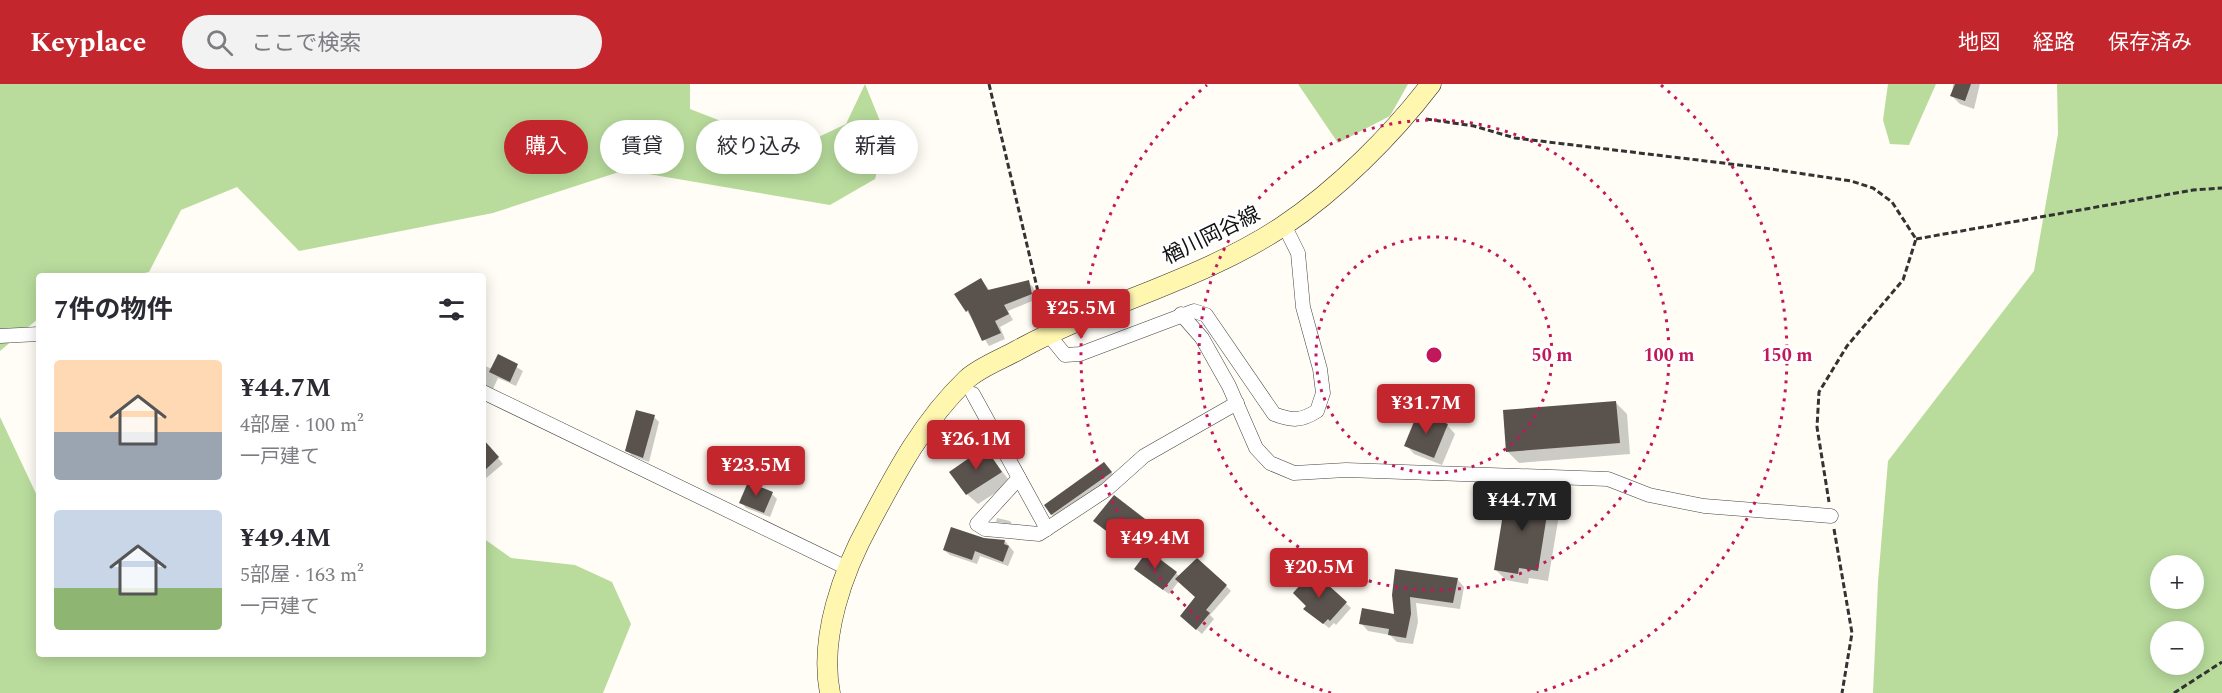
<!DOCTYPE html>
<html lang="ja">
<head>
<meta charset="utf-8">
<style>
	:root { --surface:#fff; --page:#f2f2f3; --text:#2b2b33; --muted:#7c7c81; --accent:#c4262e }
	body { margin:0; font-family:Spectral,"Noto Sans JP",serif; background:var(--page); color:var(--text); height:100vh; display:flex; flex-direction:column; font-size:22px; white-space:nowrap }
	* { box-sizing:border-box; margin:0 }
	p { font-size:20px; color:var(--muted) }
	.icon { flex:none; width:33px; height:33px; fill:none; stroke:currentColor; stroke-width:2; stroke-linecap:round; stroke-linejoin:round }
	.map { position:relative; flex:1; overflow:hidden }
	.sheet { position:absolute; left:36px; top:189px; width:450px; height:384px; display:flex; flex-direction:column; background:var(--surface); border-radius:6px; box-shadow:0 3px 15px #0003 }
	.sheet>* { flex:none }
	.hud { position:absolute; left:504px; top:36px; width:570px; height:54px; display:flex; gap:12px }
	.buttons { position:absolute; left:2150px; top:471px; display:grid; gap:12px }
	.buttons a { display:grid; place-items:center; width:54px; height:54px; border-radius:50%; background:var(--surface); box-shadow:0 3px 15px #0003; font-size:30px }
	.price { position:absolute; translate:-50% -51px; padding:0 14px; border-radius:6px; background:var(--accent); color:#fff; font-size:20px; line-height:39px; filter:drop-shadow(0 2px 3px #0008) }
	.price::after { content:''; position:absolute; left:50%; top:36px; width:18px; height:14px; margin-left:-9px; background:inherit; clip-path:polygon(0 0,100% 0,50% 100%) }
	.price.active { background:#222; color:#fff }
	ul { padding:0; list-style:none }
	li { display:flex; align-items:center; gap:18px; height:150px; padding:0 18px }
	li span { display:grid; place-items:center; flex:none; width:168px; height:120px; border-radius:6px; color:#555 }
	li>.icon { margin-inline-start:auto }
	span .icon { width:72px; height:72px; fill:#fffc; stroke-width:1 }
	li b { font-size:26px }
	h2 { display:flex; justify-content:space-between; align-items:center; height:72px; padding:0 18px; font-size:26px }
	.pill { padding:0 21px; border-radius:27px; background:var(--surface); box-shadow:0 3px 15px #0003; font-size:21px; line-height:54px }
	.pill.active { background:var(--accent); color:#fff }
	header { display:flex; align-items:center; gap:36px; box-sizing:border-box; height:84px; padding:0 30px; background:var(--accent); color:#fff }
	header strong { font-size:28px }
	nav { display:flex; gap:33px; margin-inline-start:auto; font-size:21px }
	.search { width:420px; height:54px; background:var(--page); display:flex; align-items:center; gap:15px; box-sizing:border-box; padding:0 21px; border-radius:33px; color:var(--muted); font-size:22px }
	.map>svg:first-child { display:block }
	.forest { fill:#b9dc9c; fill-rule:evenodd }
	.shadow { fill:#0003 }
	.building { fill:#5a524d }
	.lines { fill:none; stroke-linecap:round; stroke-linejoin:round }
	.street-casing { stroke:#444; stroke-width:15 }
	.secondary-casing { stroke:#333; stroke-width:21 }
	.path { stroke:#333; stroke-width:3; stroke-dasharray:6 3; stroke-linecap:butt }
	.street { stroke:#fff; stroke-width:14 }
	.secondary { stroke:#fff6b0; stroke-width:20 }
	.ring { fill:none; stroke:#c2185b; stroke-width:3; stroke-dasharray:3 6 }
	.labels { text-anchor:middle; stroke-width:6; stroke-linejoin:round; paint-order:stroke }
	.street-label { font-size:21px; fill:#111; stroke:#fff }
	.centre { fill:#c2185b; stroke:#fff; stroke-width:3 }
	.ring-label { font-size:18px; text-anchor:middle; font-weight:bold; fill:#c2185b; stroke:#fff; stroke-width:6; stroke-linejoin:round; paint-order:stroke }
</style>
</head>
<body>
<header>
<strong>Keyplace</strong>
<div class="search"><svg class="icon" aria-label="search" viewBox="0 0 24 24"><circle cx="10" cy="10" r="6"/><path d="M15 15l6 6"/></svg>ここで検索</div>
<nav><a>地図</a><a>経路</a><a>保存済み</a></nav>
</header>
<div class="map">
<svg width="2222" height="609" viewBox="0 0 2222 609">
	<rect width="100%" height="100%" fill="#fffdf5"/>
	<g class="forest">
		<path d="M0,0H690V25L793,65L846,40L865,0L886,52L875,95L830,121L625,86L493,129L299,167L237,103L181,126L149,188L132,192H39V234L0,267Z"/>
		<path d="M1298,0H1408L1390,32L1338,59Z"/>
		<path d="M1888,0H1936L1909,61L1890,60L1883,36Z"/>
		<path d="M2057,0H2222V609H1873L1878,498L1888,377L2034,187L2058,50ZM2160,482H2193V514H2160ZM2160,548H2193V580H2160Z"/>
		<path d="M0,333L39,416V570H483V454L511,474L575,481L612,498L631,540L603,609H0Z"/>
	</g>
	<g class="shadow">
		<path d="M1953,0H1980L1974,25L1960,20L1952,12Z"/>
		<path d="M981,195L990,207L1028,198L1033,203L1037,215L1008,227L1013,236L1000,243L1005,255L989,262L967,227Z"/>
		<path d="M498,272L523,287L516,302L498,294L493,305L484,306L483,281L492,285Z"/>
		<path d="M1616,319L1627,330L1630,370L1519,379L1508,368Z"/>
		<path d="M654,333L659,338L649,378L632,372L627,366Z"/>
		<path d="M1447,341L1455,350L1442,381L1414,370L1406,361Z"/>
		<path d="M483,356L503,380L485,395L483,393Z"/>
		<path d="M985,365L1011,399L978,420L967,410Z"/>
		<path d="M1109,385L1116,394L1057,436L1052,431L1046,421Z"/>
		<path d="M772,410L777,415L770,433L746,424L741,418Z"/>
		<path d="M1550,414L1560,425L1548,497L1529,494L1528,500L1506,496L1495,485Z"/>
		<path d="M997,434L1010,437L1012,440L996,438Z"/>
		<path d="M1095,437L1148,439L1157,447L1138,471Z"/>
		<path d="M984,455L1005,457L1010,463L1014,468L1008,482L980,472L977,480L950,471L944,466Z"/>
		<path d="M1176,489L1180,493L1226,502L1231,507L1210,531L1214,535L1202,550L1187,537L1197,513L1179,497L1169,510L1141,490Z"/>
		<path d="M1316,492L1351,524L1336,541L1334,539L1329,544L1305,525Z"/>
		<path d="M1457,495L1464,503L1460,525L1416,519L1418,538L1413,560L1397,558L1390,551L1368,547L1361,539L1396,532L1393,511Z"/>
	</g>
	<g class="building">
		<path d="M1955,0H1971L1965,17L1950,12Z"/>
		<path d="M981,194L988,206L1029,196L1032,210L1004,221L1009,230L995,237L1001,249L982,257L968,226L966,228L954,210Z"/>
		<path d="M498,270L518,280L510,298L489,288Z"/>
		<path d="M1616,317L1620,359L1506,368L1503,326Z"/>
		<path d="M636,326L655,331L643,374L625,367Z"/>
		<path d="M1418,328L1448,340L1434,374L1404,362Z"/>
		<path d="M483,355L499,373L483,388Z"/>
		<path d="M985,363L1002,388L966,411L949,388Z"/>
		<path d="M1104,378L1112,388L1051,431L1044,421Z"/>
		<path d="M748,398L773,408L764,429L739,419Z"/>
		<path d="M1507,405L1550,412L1538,487L1519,484L1518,490L1494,486Z"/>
		<path d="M1114,411L1149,438L1129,464L1093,437Z"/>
		<path d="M951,443L984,454L1005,456L1004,460L1009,462L1003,478L975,467L972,476L943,466Z"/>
		<path d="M1148,466L1177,488L1163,506L1134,485Z"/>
		<path d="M1197,474L1227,501L1206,526L1210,529L1196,546L1180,532L1195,513L1175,495Z"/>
		<path d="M1395,485L1458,494L1453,519L1410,513L1411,530L1406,554L1388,551L1389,545L1359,540L1362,524L1394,530L1392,511Z"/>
		<path d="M1310,490L1313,493L1316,490L1347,518L1330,537L1328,535L1323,540L1303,525L1306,522L1293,509Z"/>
	</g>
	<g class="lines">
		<g class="street-casing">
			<g id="street">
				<path d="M1181,230L1202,254L1229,302L1256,364L1270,379L1294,389L1346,386L1608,395L1649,411L1704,422L1831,432"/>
				<path d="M1048,250L1065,271L1080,270L1194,227L1206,231L1274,330C1292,337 1301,337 1317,327L1323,309L1320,285L1303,223L1298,169L1284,141"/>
				<path d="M0,252L39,250"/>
				<path d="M483,308L847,484"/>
				<path d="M973,310L1047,445"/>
				<path d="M1019,394L977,440L985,445L1039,450L1106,406L1144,372L1237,319"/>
			</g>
		</g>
		<g class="secondary-casing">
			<path id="secondary" d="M830,609C819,553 843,487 870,438C897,387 924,336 967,295C980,283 1002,275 1018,266C1103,219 1202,196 1283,142C1337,106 1392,51 1431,0"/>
		</g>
		<g class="path">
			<path d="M989,0L1044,233"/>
			<path d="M1426,35L1474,42L1515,54L1764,84L1851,97L1873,104L1892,118L1916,155L1903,196L1847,262L1819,308L1817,343L1829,418"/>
			<path d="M1916,155L2193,106L2222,104"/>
			<path d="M1834,445L1852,549L1842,609"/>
			<path d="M2174,609L2222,578"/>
		</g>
		<use href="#street" class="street"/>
		<use href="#secondary" class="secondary"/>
	</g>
	<g class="ring">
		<circle cx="1434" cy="271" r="118"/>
		<circle cx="1434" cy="271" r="235"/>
		<path d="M1331 609A353 353 0 0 1 1207 1M1661 1A353 353 0 0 1 1537 609"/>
	</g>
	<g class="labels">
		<g class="street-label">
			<text transform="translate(1211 151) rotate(-26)" y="7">楢川岡谷線</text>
		</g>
	</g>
	<circle cx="1434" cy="271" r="9" class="centre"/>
	<g class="ring-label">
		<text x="1552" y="277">50 m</text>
		<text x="1669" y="277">100 m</text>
		<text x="1787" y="277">150 m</text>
	</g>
</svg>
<div class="buttons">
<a>+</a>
<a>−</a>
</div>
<b class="price" style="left:1081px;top:256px">¥25.5M</b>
<b class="price" style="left:1426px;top:351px">¥31.7M</b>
<b class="price" style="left:976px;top:387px">¥26.1M</b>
<b class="price" style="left:756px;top:413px">¥23.5M</b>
<b class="price active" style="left:1522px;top:448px">¥44.7M</b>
<b class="price" style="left:1155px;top:486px">¥49.4M</b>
<b class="price" style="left:1319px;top:515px">¥20.5M</b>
<div class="hud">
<a class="pill active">購入</a>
<a class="pill">賃貸</a>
<a class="pill">絞り込み</a>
<a class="pill">新着</a>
</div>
<section class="sheet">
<h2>7件の物件<svg class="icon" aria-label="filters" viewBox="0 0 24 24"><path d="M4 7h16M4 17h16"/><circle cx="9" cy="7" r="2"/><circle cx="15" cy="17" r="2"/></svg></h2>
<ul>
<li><span style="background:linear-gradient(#ffd9b3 60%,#9aa5b1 0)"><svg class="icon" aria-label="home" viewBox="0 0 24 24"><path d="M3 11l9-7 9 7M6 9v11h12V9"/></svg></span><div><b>¥44.7M</b><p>4部屋 · 100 m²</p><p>一戸建て</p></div></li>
<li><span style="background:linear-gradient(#c9d6e8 65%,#8fb573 0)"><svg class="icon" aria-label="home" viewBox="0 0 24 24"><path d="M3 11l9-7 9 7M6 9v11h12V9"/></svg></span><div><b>¥49.4M</b><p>5部屋 · 163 m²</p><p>一戸建て</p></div></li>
</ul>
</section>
</div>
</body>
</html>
